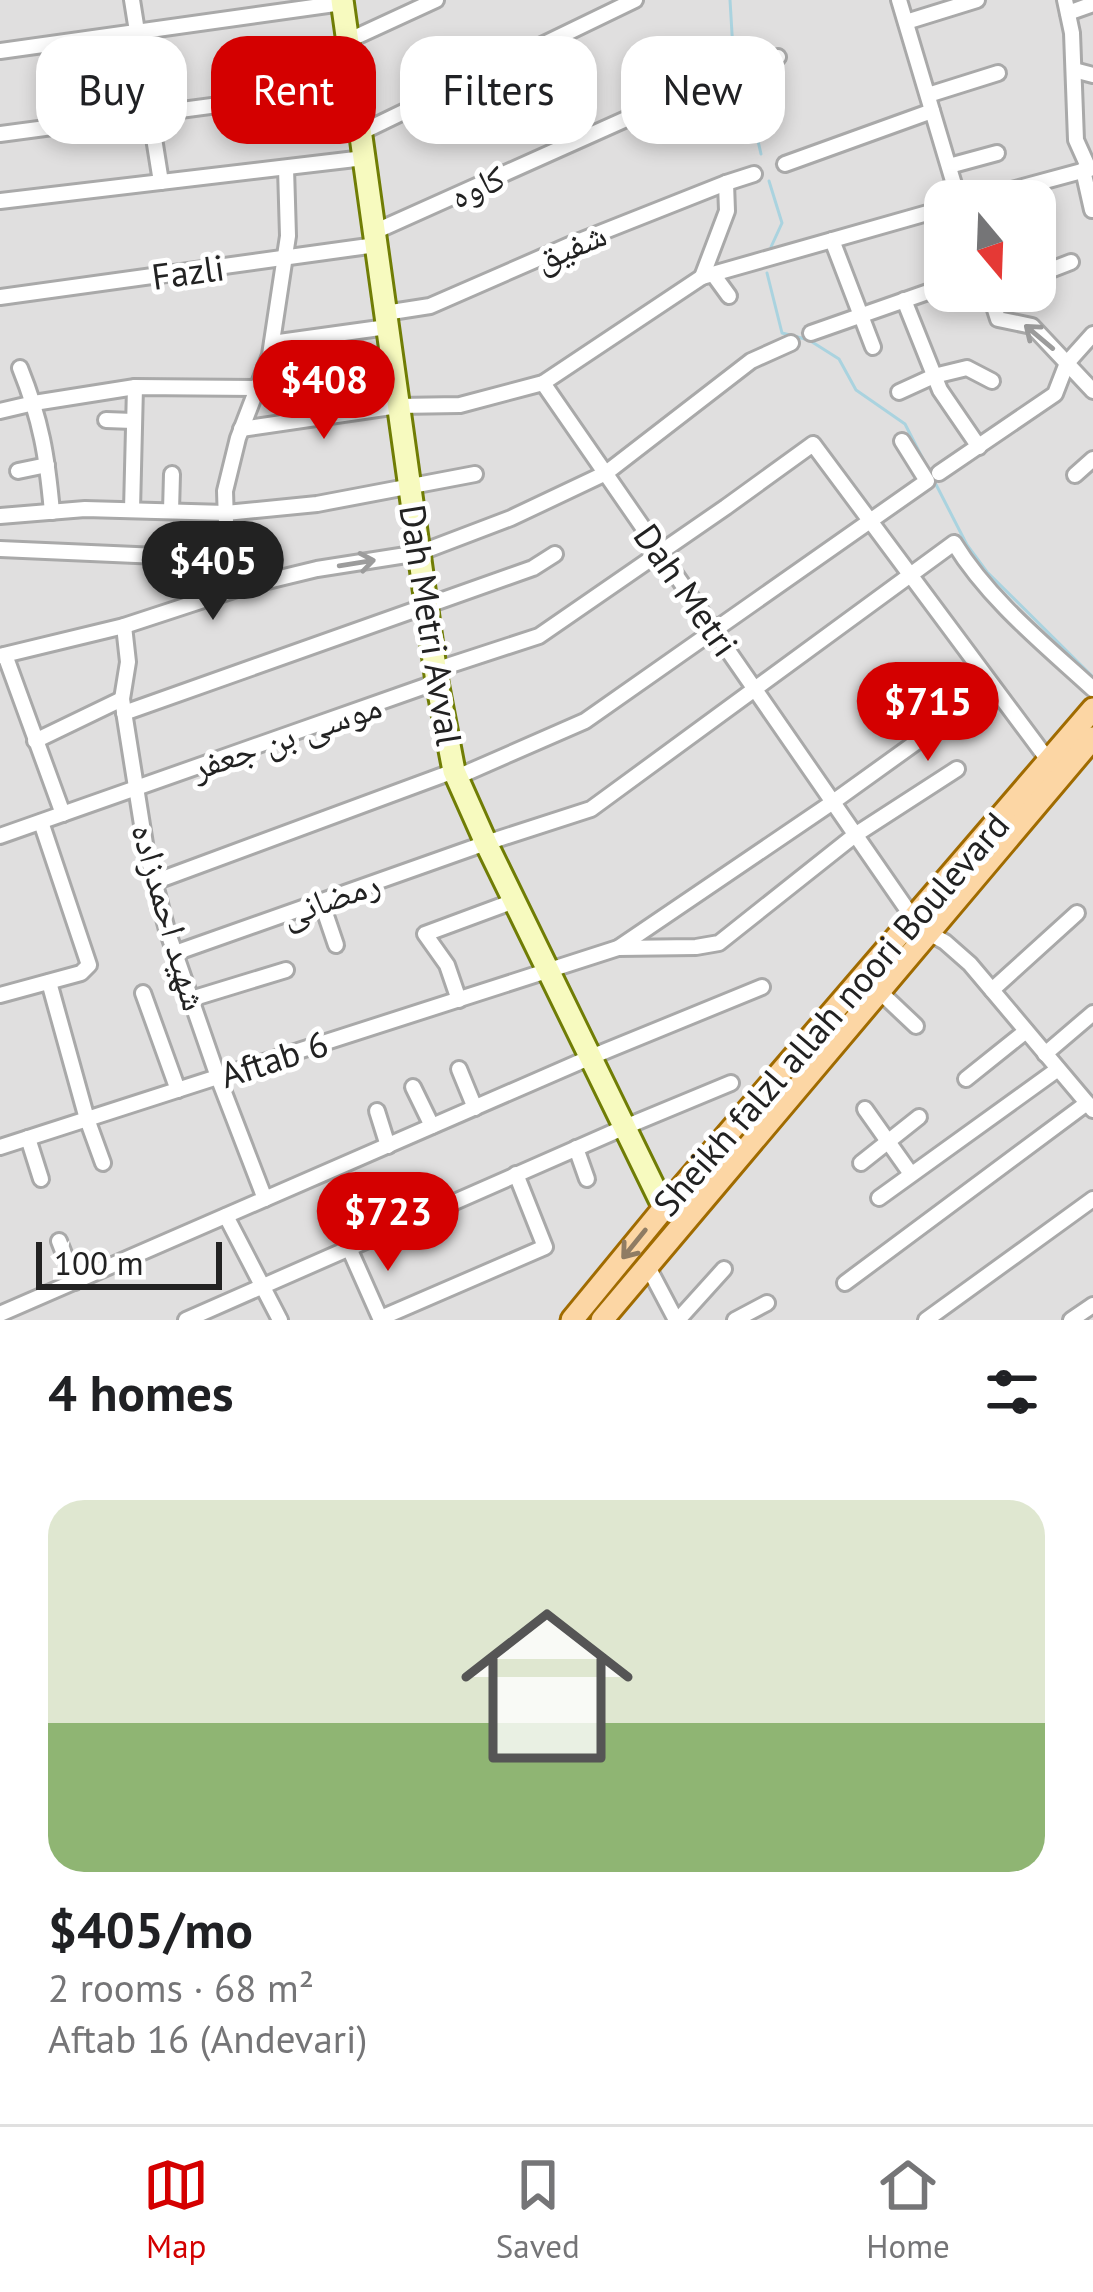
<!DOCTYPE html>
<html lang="en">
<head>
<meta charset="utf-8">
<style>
	:root { --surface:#fff; --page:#f6f6f6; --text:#202124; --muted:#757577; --line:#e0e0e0; --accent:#d40000 }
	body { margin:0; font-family:"PT Sans","Noto Naskh Arabic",sans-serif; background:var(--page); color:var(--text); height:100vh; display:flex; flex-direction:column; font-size:45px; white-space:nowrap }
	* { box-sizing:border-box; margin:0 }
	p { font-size:39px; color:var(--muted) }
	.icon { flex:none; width:66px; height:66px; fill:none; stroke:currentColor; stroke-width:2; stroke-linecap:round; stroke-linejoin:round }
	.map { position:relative; height:1320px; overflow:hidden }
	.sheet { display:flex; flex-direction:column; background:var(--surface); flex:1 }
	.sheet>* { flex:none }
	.banner { position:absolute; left:36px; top:36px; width:1023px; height:108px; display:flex; gap:24px }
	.needle { width:78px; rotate:161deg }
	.fabs { position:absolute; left:924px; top:180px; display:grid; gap:24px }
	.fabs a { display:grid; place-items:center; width:132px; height:132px; border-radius:24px; background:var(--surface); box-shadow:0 6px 18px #0003; font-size:60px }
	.scale { position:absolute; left:36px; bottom:30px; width:186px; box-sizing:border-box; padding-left:12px; border:6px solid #222; border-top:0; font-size:33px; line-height:42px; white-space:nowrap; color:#222; -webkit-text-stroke:9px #fff; paint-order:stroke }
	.price { position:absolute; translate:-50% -102px; padding:0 27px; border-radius:42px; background:var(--accent); color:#fff; font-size:39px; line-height:78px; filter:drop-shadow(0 3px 6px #0008) }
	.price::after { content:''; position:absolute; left:50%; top:72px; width:36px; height:27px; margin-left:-18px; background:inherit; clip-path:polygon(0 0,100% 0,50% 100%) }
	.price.active { background:#222; color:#fff }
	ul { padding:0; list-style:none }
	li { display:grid; align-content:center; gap:24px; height:636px; padding:0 48px }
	li span { display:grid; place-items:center; height:372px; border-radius:36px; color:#555 }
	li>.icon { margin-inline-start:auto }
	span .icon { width:216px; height:216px; fill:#fffc; stroke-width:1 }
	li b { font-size:51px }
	h2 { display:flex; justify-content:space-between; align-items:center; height:144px; padding:0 48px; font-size:51px }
	.pill { padding:0 42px; border-radius:36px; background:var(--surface); box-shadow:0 6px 18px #0003; font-size:42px; line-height:108px }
	.pill.active { background:var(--accent); color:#fff }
	.menu { display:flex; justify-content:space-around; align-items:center; height:168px; border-top:3px solid var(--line); background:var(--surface); font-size:33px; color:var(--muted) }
	.menu a { display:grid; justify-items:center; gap:6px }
	.menu .active { color:var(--accent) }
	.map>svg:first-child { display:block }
	.residential { fill:#e0dfdf; fill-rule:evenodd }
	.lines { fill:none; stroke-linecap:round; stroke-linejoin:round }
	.stream { stroke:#aad3df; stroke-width:3 }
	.minor-casing { stroke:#a9a9a9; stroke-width:20 }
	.secondary-casing { stroke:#707d05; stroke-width:27 }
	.primary-casing { stroke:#a06b00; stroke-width:27 }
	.minor { stroke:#fff; stroke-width:14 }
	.secondary { stroke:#f7fabf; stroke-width:21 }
	.primary { stroke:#fcd6a4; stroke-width:21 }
	.oneway { stroke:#9c9c9c }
	.oneway2 { stroke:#8f7c63 }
	.labels { text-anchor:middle; stroke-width:10; stroke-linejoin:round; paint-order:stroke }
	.street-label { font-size:36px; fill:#222; stroke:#fff }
</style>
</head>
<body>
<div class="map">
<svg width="1093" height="1320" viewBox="0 0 1093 1320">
	<rect width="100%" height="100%" fill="#f2efe9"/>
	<path class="residential" d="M0,0H1093V1320H0ZM945,201H1035V291H945Z"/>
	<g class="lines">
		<g class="stream">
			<path d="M730,0L733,50"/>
			<path d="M736,83L755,128L761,154"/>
			<path d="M769,181L782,223L771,247"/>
			<path d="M767,273L782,333L809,340L839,359L856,390L905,424L967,545L987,572L1093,677"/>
		</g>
		<g class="minor-casing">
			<g id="minor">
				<path d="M132,0L161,182"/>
				<path d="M899,0L959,201"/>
				<path d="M1065,0L1072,33L1076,140L1089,169"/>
				<path d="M1068,13L1093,4"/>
				<path d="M906,22L977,0"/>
				<path d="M347,41L436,0"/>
				<path d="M0,51L342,3"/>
				<path d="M1074,70L1093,75"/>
				<path d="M928,95L998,73"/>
				<path d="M360,133L635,0"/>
				<path d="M0,134L354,87"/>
				<path d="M785,164L932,111"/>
				<path d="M949,166L997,153"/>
				<path d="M1083,170L1092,210"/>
				<path d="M0,201L364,158"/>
				<path d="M971,201L1093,168"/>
				<path d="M374,232L722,76L778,57"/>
				<path d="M832,240L873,347"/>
				<path d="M713,274L729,296"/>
				<path d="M1035,276L1071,262"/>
				<path d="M702,277L727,211L726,183"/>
				<path d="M989,291L998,319L1032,326L1093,391"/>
				<path d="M0,297L376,245"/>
				<path d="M904,300L940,390L979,447"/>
				<path d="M385,313L430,306L572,244L726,183L754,174"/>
				<path d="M811,333L945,286"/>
				<path d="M272,343L387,327"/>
				<path d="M20,368C41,420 47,456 52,512"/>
				<path d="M543,383L913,918"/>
				<path d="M899,392L934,376L967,368L992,381"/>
				<path d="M0,411L34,403L135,387L257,388"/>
				<path d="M106,420L133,421"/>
				<path d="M241,429L398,406L460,405L543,383L702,277L945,208"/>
				<path d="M18,471L47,465"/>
				<path d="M939,473L1055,394L1067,363L1093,334"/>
				<path d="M1075,475L1093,459"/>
				<path d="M132,510L135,387"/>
				<path d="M171,511L172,474"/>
				<path d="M0,516L85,509L226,513L317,504L475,474"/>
				<path d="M0,549L181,557L226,547"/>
				<path d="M243,587L227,554L225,491L238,438L270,355L288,236L286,168"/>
				<path d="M124,626L128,662L122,699L146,850L167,930L218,1077L265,1199"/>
				<path d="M5,655L63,814"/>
				<path d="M0,656L124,626L243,587L317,569L419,553L511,518L606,473L751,361L791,343"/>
				<path d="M435,670L539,636L726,507L813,444L1048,760"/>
				<path d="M124,713L533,568L555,554"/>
				<path d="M35,741L122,699"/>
				<path d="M457,777L585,721L927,481L902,441"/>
				<path d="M0,836L437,682"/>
				<path d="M154,882L454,771"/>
				<path d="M321,901L336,945"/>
				<path d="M927,932L945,942L970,964L1093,1110"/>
				<path d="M618,948L696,947L719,943L855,835L957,769"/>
				<path d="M175,953L486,843L591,809L954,543C989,600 1044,644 1093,689"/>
				<path d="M49,982L87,1119L103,1163"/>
				<path d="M878,990L916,1026"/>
				<path d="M992,990L1077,913"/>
				<path d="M143,993L178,1090"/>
				<path d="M0,995L81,973L89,965L41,822"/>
				<path d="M191,999L286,970"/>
				<path d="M459,1000L447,965L425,934L514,901"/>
				<path d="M1045,1054L1093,1013"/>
				<path d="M459,1069L475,1108"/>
				<path d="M966,1079L1026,1031"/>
				<path d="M413,1087L432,1126"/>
				<path d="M865,1109L911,1174"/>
				<path d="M377,1111L388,1146"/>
				<path d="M28,1138L41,1179"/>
				<path d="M0,1147L618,948L833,802L993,687"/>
				<path d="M576,1148L587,1179"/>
				<path d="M861,1163L919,1117"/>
				<path d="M879,1198L1058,1069"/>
				<path d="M226,1216L280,1320"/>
				<path d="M59,1241L75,1282"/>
				<path d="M349,1248L381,1320"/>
				<path d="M647,1265L676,1320"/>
				<path d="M845,1283L1087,1103"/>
				<path d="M0,1314L591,1057L762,987"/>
				<path d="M381,1318L545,1247L516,1174"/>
				<path d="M186,1320L625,1127L731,1083"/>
				<path d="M678,1320L724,1269"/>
				<path d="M735,1320L767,1303"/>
				<path d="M926,1320L1093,1199"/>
				<path d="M1071,1320L1093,1305"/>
			</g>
		</g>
		<g class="secondary-casing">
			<path id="secondary" d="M342,0L437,682L454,771L486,843L664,1208"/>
		</g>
		<g class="primary-casing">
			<g id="primary">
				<path d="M572,1320L664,1208L1093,709"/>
				<path d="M602,1320L1093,738"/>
			</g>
		</g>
		<use href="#minor" class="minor"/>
		<use href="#secondary" class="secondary"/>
		<use href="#primary" class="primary"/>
	</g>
	<defs><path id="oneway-shaft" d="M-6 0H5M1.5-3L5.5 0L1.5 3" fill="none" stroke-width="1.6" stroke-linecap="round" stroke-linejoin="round" transform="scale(3)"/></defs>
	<g class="oneway">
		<use href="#oneway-shaft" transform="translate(1039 337) rotate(-140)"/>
		<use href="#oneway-shaft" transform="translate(357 563) rotate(-9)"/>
	</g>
	<use class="oneway2" href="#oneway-shaft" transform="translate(634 1244) rotate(129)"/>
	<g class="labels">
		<g class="street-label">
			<text transform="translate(477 186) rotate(-24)" y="13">کاوه</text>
			<text transform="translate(570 246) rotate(-23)" y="13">شفیق</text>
			<text transform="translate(188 272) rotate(-8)" y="13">Fazli</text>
			<text transform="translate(686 590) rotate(55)" y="13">Dah Metri</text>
			<text transform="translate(431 625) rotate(81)" y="13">Dah Metri Avval</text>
			<text transform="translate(286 736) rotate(-19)" y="13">موسی بن جعفر</text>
			<text transform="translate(330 898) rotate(-20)" y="13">رمضانی</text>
			<text transform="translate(170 917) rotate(74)" y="13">شهید احمدزاده</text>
			<text transform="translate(831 1014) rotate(-49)" y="13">Sheikh falzl allah noori Boulevard</text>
			<text transform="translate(274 1059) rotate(-18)" y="13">Aftab 6</text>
		</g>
	</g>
</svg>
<div class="fabs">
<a><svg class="needle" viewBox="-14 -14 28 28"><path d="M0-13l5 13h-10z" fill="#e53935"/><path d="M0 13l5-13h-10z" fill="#757577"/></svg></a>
</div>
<div class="scale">100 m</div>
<b class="price" style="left:324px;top:442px">$408</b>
<b class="price active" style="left:213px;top:623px">$405</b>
<b class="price" style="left:928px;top:764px">$715</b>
<b class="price" style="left:388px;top:1274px">$723</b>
<div class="banner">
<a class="pill">Buy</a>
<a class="pill active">Rent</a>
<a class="pill">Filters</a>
<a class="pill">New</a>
</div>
</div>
<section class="sheet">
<h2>4 homes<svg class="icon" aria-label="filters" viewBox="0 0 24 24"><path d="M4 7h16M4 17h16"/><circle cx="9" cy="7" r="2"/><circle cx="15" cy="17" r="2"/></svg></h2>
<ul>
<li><span style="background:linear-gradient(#dfe7d0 60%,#8fb573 0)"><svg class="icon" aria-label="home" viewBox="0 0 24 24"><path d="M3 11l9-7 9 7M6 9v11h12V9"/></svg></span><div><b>$405/mo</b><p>2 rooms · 68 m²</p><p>Aftab 16 (Andevari)</p></div></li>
</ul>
</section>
<nav class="menu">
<a class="active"><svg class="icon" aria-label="map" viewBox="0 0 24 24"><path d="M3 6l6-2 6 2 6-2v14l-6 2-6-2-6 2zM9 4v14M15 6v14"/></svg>Map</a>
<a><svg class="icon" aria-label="saved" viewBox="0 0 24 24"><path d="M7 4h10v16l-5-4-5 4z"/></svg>Saved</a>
<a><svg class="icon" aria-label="home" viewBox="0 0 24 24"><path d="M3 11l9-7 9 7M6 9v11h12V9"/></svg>Home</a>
</nav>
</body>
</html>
